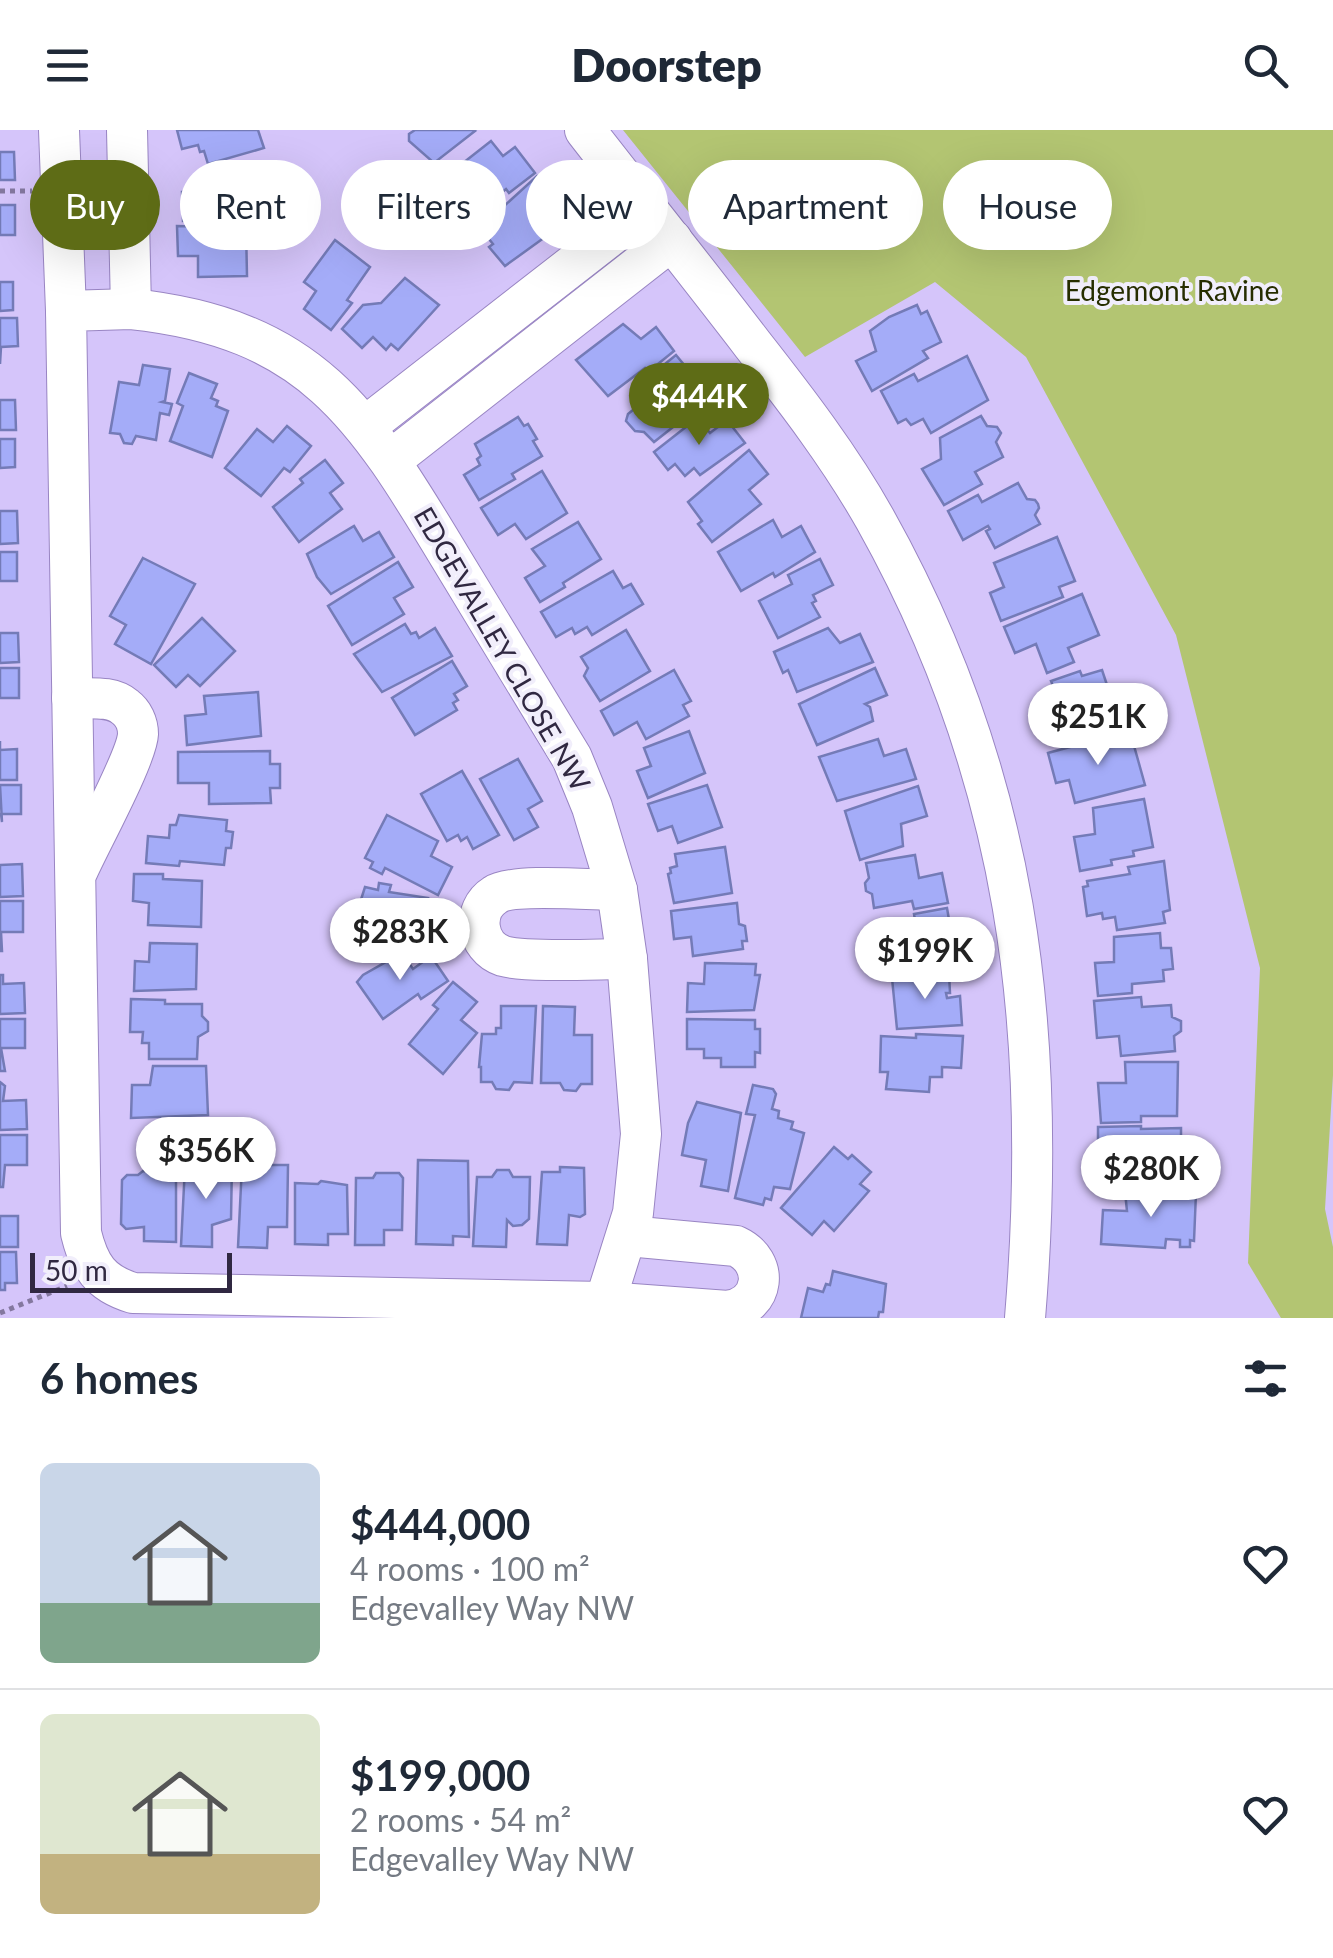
<!DOCTYPE html>
<html lang="en">
<head>
<meta charset="utf-8">
<style>
	:root { --surface:#fff; --page:#f6f6f7; --text:#1f2937; --muted:#747a83; --line:#e0e1e3; --accent:#5e6c16 }
	body { margin:0; font-family:Lato,sans-serif; background:var(--page); color:var(--text); height:100vh; display:flex; flex-direction:column; font-size:38px; white-space:nowrap }
	* { box-sizing:border-box; margin:0 }
	p { font-size:32px; color:var(--muted) }
	.icon { flex:none; width:55px; height:55px; fill:none; stroke:currentColor; stroke-width:2; stroke-linecap:round; stroke-linejoin:round }
	.map { position:relative; height:1188px; overflow:hidden }
	.details { display:flex; flex-direction:column; background:var(--surface); flex:1 }
	.details>* { flex:none }
	.top-card { position:absolute; left:30px; top:30px; width:1275px; height:90px; display:flex; gap:20px }
	.scale { position:absolute; left:30px; bottom:25px; width:202px; box-sizing:border-box; padding-left:10px; border:5px solid #302841; border-top:0; font-size:28px; line-height:35px; white-space:nowrap; color:#302841; -webkit-text-stroke:8px #f1eefb; paint-order:stroke }
	.price { position:absolute; translate:-50% -85px; padding:0 22px; border-radius:35px; background:#fff; color:#222; font-size:32px; line-height:65px; filter:drop-shadow(0 2px 5px #0008) }
	.price::after { content:''; position:absolute; left:50%; top:60px; width:30px; height:22px; margin-left:-15px; background:inherit; clip-path:polygon(0 0,100% 0,50% 100%) }
	.price.current { background:var(--accent); color:#fff }
	ul { padding:0; list-style:none }
	li { display:flex; align-items:center; gap:30px; height:250px; padding:0 40px }
	li+li { border-top:2px solid var(--line) }
	li span { display:grid; place-items:center; flex:none; width:280px; height:200px; border-radius:15px; color:#555 }
	li>.icon { margin-inline-start:auto }
	span .icon { width:120px; height:120px; fill:#fffc; stroke-width:1 }
	li b { font-size:42px }
	h2 { display:flex; justify-content:space-between; align-items:center; height:120px; padding:0 40px; font-size:42px }
	.tag { padding:0 35px; border-radius:45px; background:var(--surface); box-shadow:0 10px 40px #0002; font-size:35px; line-height:90px }
	.tag.current { background:var(--accent); color:#fff }
	header { display:flex; justify-content:space-between; align-items:center; height:130px; padding:0 40px; background:var(--surface); font-size:45px; font-weight:800 }
	.map>svg:first-child { display:block }
	.green { fill:#b3c572 }
	.building { fill:#a4acf8; stroke:#747bb7; stroke-width:2.5 }
	.lines { fill:none; stroke-linecap:round; stroke-linejoin:round }
	.minor-casing { stroke:#9985c3; stroke-width:42 }
	.path { stroke:#84789f; stroke-width:5; stroke-dasharray:5 5; stroke-linecap:butt }
	.minor { stroke:#fff; stroke-width:40 }
	.labels { text-anchor:middle; stroke-width:8; stroke-linejoin:round; paint-order:stroke }
	.park-label { font-size:28px; fill:#262d00; stroke:#f1eefb }
	.street-label { font-size:28px; fill:#302841; stroke:#f1eefb }
</style>
</head>
<body>
<header><svg class="icon" aria-label="menu" viewBox="0 0 24 24"><path d="M4 6h16M4 12h16M4 18h16"/></svg>Doorstep<svg class="icon" aria-label="search" viewBox="0 0 24 24"><circle cx="10" cy="10" r="6"/><path d="M15 15l6 6"/></svg></header>
<div class="map">
<svg width="1333" height="1188" viewBox="0 0 1333 1188">
	<rect width="100%" height="100%" fill="#d5c5fa"/>
	<path class="green" d="M623,0H1333V945L1325,1079L1333,1117V1188H1281L1248,1133L1260,838L1176,505L1026,227L935,152L805,227Z"/>
	<g class="building">
		<path d="M177,0H258L264,18L208,34L204,21L200,22L198,15L182,19Z"/>
		<path d="M415,0H473L475,1L434,33L409,11V4Z"/>
		<path d="M491,11L503,26L515,17L535,43L509,63L506,59L478,82L449,44Z"/>
		<path d="M0,22H14L15,50H0Z"/>
		<path d="M247,38V51H254L260,57V65L251,73L252,90L183,91L182,62L206,61V53H211L210,39Z"/>
		<path d="M537,46L557,71L539,86L552,102L505,136L489,117L493,114L480,98Z"/>
		<rect x="0" y="75" width="15" height="30"/>
		<path d="M177,96L246,98L247,146L198,147V126H178Z"/>
		<path d="M335,110L370,137L347,170L352,173L331,200L304,179L316,161L304,152Z"/>
		<path d="M405,148L439,175L398,220L391,214L386,220L373,207L362,218L342,199L363,175L381,173Z"/>
		<path d="M0,152H13V180L0,181Z"/>
		<path d="M917,175L921,184L927,181L941,212L923,221L928,228L872,261L856,231L876,221L870,201L889,187Z"/>
		<path d="M0,188H17L18,216L1,217L0,234Z"/>
		<path d="M623,194L641,209L656,197L674,221L648,242L645,238L608,266L576,230Z"/>
		<path d="M676,225L704,259L690,270L696,279L654,312L644,302L635,301L626,291L628,284L659,259L649,247Z"/>
		<path d="M967,226L988,270L931,303L923,289L911,295L906,289L898,293L881,261L914,244L918,251Z"/>
		<path d="M143,235L170,239L165,271L162,272L172,274L169,285L160,283L156,310L136,306L132,314L124,313L120,304L110,303L119,252L139,255Z"/>
		<path d="M189,243L217,254L211,268L218,271L216,276L228,281L212,327L170,311L183,276L177,273Z"/>
		<path d="M0,270H15L16,300H0Z"/>
		<path d="M981,286L987,296L997,297L1001,303L996,312L1003,327L975,342L982,354L944,375L922,339L941,329L940,308Z"/>
		<path d="M518,287L524,296L528,294L537,309L533,311L542,326L512,344L515,349L479,370L464,345L480,335L477,329L481,326L475,314Z"/>
		<path d="M727,290L745,313L700,345L694,338L685,346L675,334L668,340L654,322L691,293L699,302L705,297L710,303Z"/>
		<path d="M287,296L311,316L290,342L284,338L261,366L225,338L257,299L273,312Z"/>
		<path d="M0,309H15V337L0,338Z"/>
		<path d="M749,320L768,344L749,360L761,374L712,412L698,394L702,391L688,372Z"/>
		<path d="M325,330L343,353L330,363L342,379L299,412L273,377L303,353L300,349Z"/>
		<path d="M542,341L567,383L526,409L515,394L498,405L481,378Z"/>
		<path d="M1018,353L1027,369L1035,370L1038,374L1039,378L1035,385L1040,394L995,418L986,401L990,399L988,396L963,410L948,381L978,365L982,372Z"/>
		<path d="M0,381H17L18,413L0,414Z"/>
		<path d="M773,390L782,407L801,396L815,422L775,447L773,443L741,461L718,422Z"/>
		<path d="M578,392L601,429L563,453L565,457L540,472L525,448L545,436L532,419Z"/>
		<path d="M354,396L363,411L379,402L394,427L331,464L317,447L307,424Z"/>
		<path d="M1057,407L1075,451L1059,457L1063,467L1001,491L990,463L1004,457L994,433Z"/>
		<rect x="0" y="422" width="17" height="29"/>
		<path d="M143,428L195,454L151,534L115,514L126,495L110,486Z"/>
		<path d="M820,429L833,455L813,465L816,471L812,473L820,487L778,508L759,471L792,454L788,445Z"/>
		<path d="M398,432L413,457L394,468L404,484L352,515L328,476Z"/>
		<path d="M613,441L623,458L631,454L643,474L592,505L587,497L575,504L572,498L556,507L541,482Z"/>
		<path d="M1082,464L1099,505L1068,518L1074,532L1047,543L1036,514L1015,523L1004,497Z"/>
		<path d="M202,488L235,521L200,556L188,545L176,557L154,535Z"/>
		<path d="M405,494L411,504L416,502L419,508L435,498L452,526L382,562L354,524Z"/>
		<path d="M828,498L840,513L860,504L873,532L797,562L788,540L783,543L774,522Z"/>
		<path d="M626,500L650,541L600,571L584,546L588,538L581,527Z"/>
		<path d="M0,503H18L19,532L0,533Z"/>
		<path d="M452,531L467,556L454,564L458,570L453,573L457,580L415,605L392,568Z"/>
		<rect x="0" y="538" width="19" height="30"/>
		<path d="M875,538L887,565L865,574L870,577L873,591L817,615L799,574Z"/>
		<path d="M674,540L691,571L683,575L689,586L646,609L637,592L614,605L601,581Z"/>
		<path d="M1102,540L1117,585L1094,593L1095,596L1050,610L1041,581L1061,575L1051,551L1080,541L1082,546Z"/>
		<path d="M258,562L261,606L187,615L185,586L206,584L204,566Z"/>
		<path d="M689,601L705,643L648,668L637,641L651,636L644,618Z"/>
		<path d="M1131,605L1145,655L1075,673L1069,650L1056,653L1048,623L1092,611L1093,615Z"/>
		<path d="M878,609L884,626L906,619L916,649L837,671L819,627Z"/>
		<path d="M0,611V620L17,619V650H0Z"/>
		<path d="M270,621V634H280V658H270L271,673L209,674V653H178V622Z"/>
		<path d="M518,629L542,671L528,679L538,697L514,710L480,649Z"/>
		<path d="M462,641L499,705L473,719L467,707L461,711L458,705L447,711L421,664Z"/>
		<path d="M0,655H21V684H1L2,692Z"/>
		<path d="M707,655L722,697L678,713L672,696L658,701L648,674Z"/>
		<path d="M918,656L927,686L901,694L903,716L860,730L845,681Z"/>
		<path d="M1144,669L1153,717L1133,721L1134,726L1111,730L1112,735L1080,741L1074,707L1095,704L1093,678Z"/>
		<path d="M179,685L227,690L226,701L233,702L231,718H226L224,735L180,731L179,736L146,733L148,706L169,708L170,695H176Z"/>
		<path d="M387,685L438,711L431,726L452,737L438,765L385,738L382,744L370,738L373,732L365,728Z"/>
		<path d="M725,717L732,763L674,773L668,744L671,743L670,738L677,736L675,724Z"/>
		<path d="M915,725L919,748L942,743L948,773L914,779L912,771L874,778L872,764L866,761L865,753L869,748L866,733Z"/>
		<path d="M1164,731L1170,780L1163,782L1165,793L1117,800L1115,787L1103,789L1102,783L1087,786L1083,757L1088,756L1087,751L1130,744L1128,737Z"/>
		<path d="M22,734L23,766L0,767V735Z"/>
		<path d="M134,744H163V749L202,751L201,797L148,795L149,773L133,771Z"/>
		<path d="M379,753L391,755L389,762L428,768L423,795L404,792L403,799L407,800L404,817L354,807L356,796L349,791L351,782L358,779L365,757L378,760Z"/>
		<path d="M0,771H23V802H1L2,821H0Z"/>
		<path d="M737,773L739,794L745,796L747,811H742L743,819L693,826L691,807L674,809L671,781Z"/>
		<path d="M947,778L952,807L930,811L934,834L885,844L876,796L915,790L914,784Z"/>
		<path d="M1160,803L1161,818H1171L1173,839L1163,840L1164,851L1132,854V863L1098,866L1095,833L1114,832V807Z"/>
		<path d="M150,813L197,814L196,859L134,861L135,831L149,832Z"/>
		<path d="M402,823L413,839L431,826L448,851L421,869L418,864L383,889L357,852L363,845Z"/>
		<path d="M705,833L756,834L755,845H760L754,880L687,882L688,853L704,854Z"/>
		<path d="M949,843L950,863H946L947,868L960,866L962,895L897,899L892,848Z"/>
		<path d="M0,845H3V854L24,853L25,883L0,884Z"/>
		<path d="M453,852L477,872L461,890L477,903L443,944L409,914L438,879L433,875Z"/>
		<path d="M1141,867L1142,877L1171,875L1172,887L1181,891V901L1174,906L1175,921L1121,926L1119,906L1097,908L1094,871Z"/>
		<path d="M131,869L165,870V874H202V886L208,892V901L198,907L197,929H149V913H142L143,902H130Z"/>
		<path d="M501,876H536L532,953L514,952L509,960L496,959L492,952H481V937H479L482,904H496V898H501Z"/>
		<path d="M543,876L575,877L574,905H592V954H581L576,961L564,960L560,953H541Z"/>
		<path d="M0,889H25V918H1L5,941H0Z"/>
		<path d="M687,889L755,890V899H760V923L755,922V937H721V928H704V919H687Z"/>
		<path d="M916,904L963,906L961,938L942,937V947H930L929,962L886,959L888,942H880L881,906L916,908Z"/>
		<path d="M1125,932H1178L1177,986H1141V992L1101,993L1098,953H1126Z"/>
		<path d="M153,936H206L208,985L131,988L132,955H150Z"/>
		<path d="M0,952L5,956L3,971L26,970L27,999L0,1000Z"/>
		<path d="M753,955L773,959L776,964L772,979L779,981L778,988L793,992L791,999L804,1003L790,1059L774,1057L771,1070L765,1068L763,1075L735,1068L755,985L746,984Z"/>
		<path d="M697,972L741,983L728,1061L701,1056L706,1030L682,1025L688,993Z"/>
		<path d="M1141,996V999L1181,998V1014L1186,1017V1027L1181,1030L1182,1049L1138,1050L1137,1029L1098,1030V997Z"/>
		<path d="M0,1005H27V1035H5L3,1057H0Z"/>
		<path d="M834,1017L848,1029L852,1025L871,1042L860,1054L869,1061L834,1101L824,1091L812,1105L781,1078Z"/>
		<path d="M418,1030L468,1031L469,1107L453,1106V1115L416,1114Z"/>
		<path d="M208,1031L232,1032L231,1089L212,1095V1117L181,1116L185,1036H208Z"/>
		<path d="M242,1035H288L287,1097H268L267,1118L238,1117Z"/>
		<path d="M560,1037L584,1038L585,1084L580,1087L569,1085L567,1115L537,1114L542,1042H560Z"/>
		<path d="M497,1040H509L513,1047H530L529,1089L522,1095L513,1096L507,1090L506,1117L473,1116L477,1047H492Z"/>
		<path d="M143,1041L176,1046V1112L144,1111V1097L126,1099L121,1094L122,1050L127,1045H138Z"/>
		<path d="M376,1043H399L403,1048L402,1100H384V1115H355L356,1048H373Z"/>
		<path d="M321,1051L347,1055L348,1104H328V1115L295,1114V1053L318,1054Z"/>
		<path d="M1130,1059L1196,1063L1194,1111L1190,1110V1117H1180V1110L1166,1109L1165,1118L1101,1114L1103,1080L1127,1081L1125,1062Z"/>
		<rect x="0" y="1086" width="18" height="31"/>
		<path d="M0,1122H16L17,1153H5V1160H0Z"/>
		<path d="M833,1141L886,1154L883,1182H879L878,1188H801L808,1158L823,1162L826,1154L830,1155Z"/>
	</g>
	<g class="lines">
		<g class="minor-casing">
			<g id="minor">
				<path d="M59,0L66,181"/>
				<path d="M127,0L131,179"/>
				<path d="M585,0C641,72 698,143 753,215C797,271 840,327 875,389C1018,644 1049,900 1025,1188"/>
				<path d="M131,179C311,198 364,284 450,427C490,494 531,561 572,628L592,677L617,760L627,829L641,1004L633,1083L605,1172L133,1163C100,1153 89,1136 81,1103L66,181Z"/>
				<path d="M366,296L646,78"/>
				<path d="M391,330L672,110"/>
				<path d="M72,568C89,569 111,565 125,577C133,583 138,593 138,604C137,627 90,713 78,740"/>
				<path d="M617,760C593,760 512,753 495,765C471,780 476,817 503,826C529,833 597,829 627,829"/>
				<path d="M605,1172L728,1181C765,1175 770,1132 736,1116L628,1106"/>
			</g>
		</g>
		<g class="path">
			<path d="M0,61H32"/>
			<path d="M0,1183L67,1156"/>
		</g>
		<use href="#minor" class="minor"/>
	</g>
	<g class="labels">
		<g class="park-label">
			<text x="1172" y="171">Edgemont Ravine</text>
		</g>
		<g class="street-label">
			<text transform="translate(502 519) rotate(60)" y="10">EDGEVALLEY CLOSE NW</text>
		</g>
	</g>
</svg>
<div class="scale">50 m</div>
<b class="price current" style="left:699px;top:318px">$444K</b>
<b class="price" style="left:1098px;top:638px">$251K</b>
<b class="price" style="left:400px;top:853px">$283K</b>
<b class="price" style="left:925px;top:872px">$199K</b>
<b class="price" style="left:206px;top:1072px">$356K</b>
<b class="price" style="left:1151px;top:1090px">$280K</b>
<div class="top-card">
<a class="tag current">Buy</a>
<a class="tag">Rent</a>
<a class="tag">Filters</a>
<a class="tag">New</a>
<a class="tag">Apartment</a>
<a class="tag">House</a>
</div>
</div>
<section class="details">
<h2>6 homes<svg class="icon" aria-label="filters" viewBox="0 0 24 24"><path d="M4 7h16M4 17h16"/><circle cx="9" cy="7" r="2"/><circle cx="15" cy="17" r="2"/></svg></h2>
<ul>
<li><span style="background:linear-gradient(#c9d6e8 70%,#7fa58c 0)"><svg class="icon" aria-label="home" viewBox="0 0 24 24"><path d="M3 11l9-7 9 7M6 9v11h12V9"/></svg></span><div><b>$444,000</b><p>4 rooms · 100 m²</p><p>Edgevalley Way NW</p></div><svg class="icon" aria-label="heart" viewBox="0 0 24 24"><path d="M12 20l-8-8c-3-5 5-10 8-4 3-6 11-1 8 4z"/></svg></li>
<li><span style="background:linear-gradient(#dfe7d0 70%,#c2b280 0)"><svg class="icon" aria-label="home" viewBox="0 0 24 24"><path d="M3 11l9-7 9 7M6 9v11h12V9"/></svg></span><div><b>$199,000</b><p>2 rooms · 54 m²</p><p>Edgevalley Way NW</p></div><svg class="icon" aria-label="heart" viewBox="0 0 24 24"><path d="M12 20l-8-8c-3-5 5-10 8-4 3-6 11-1 8 4z"/></svg></li>
</ul>
</section>
</body>
</html>
